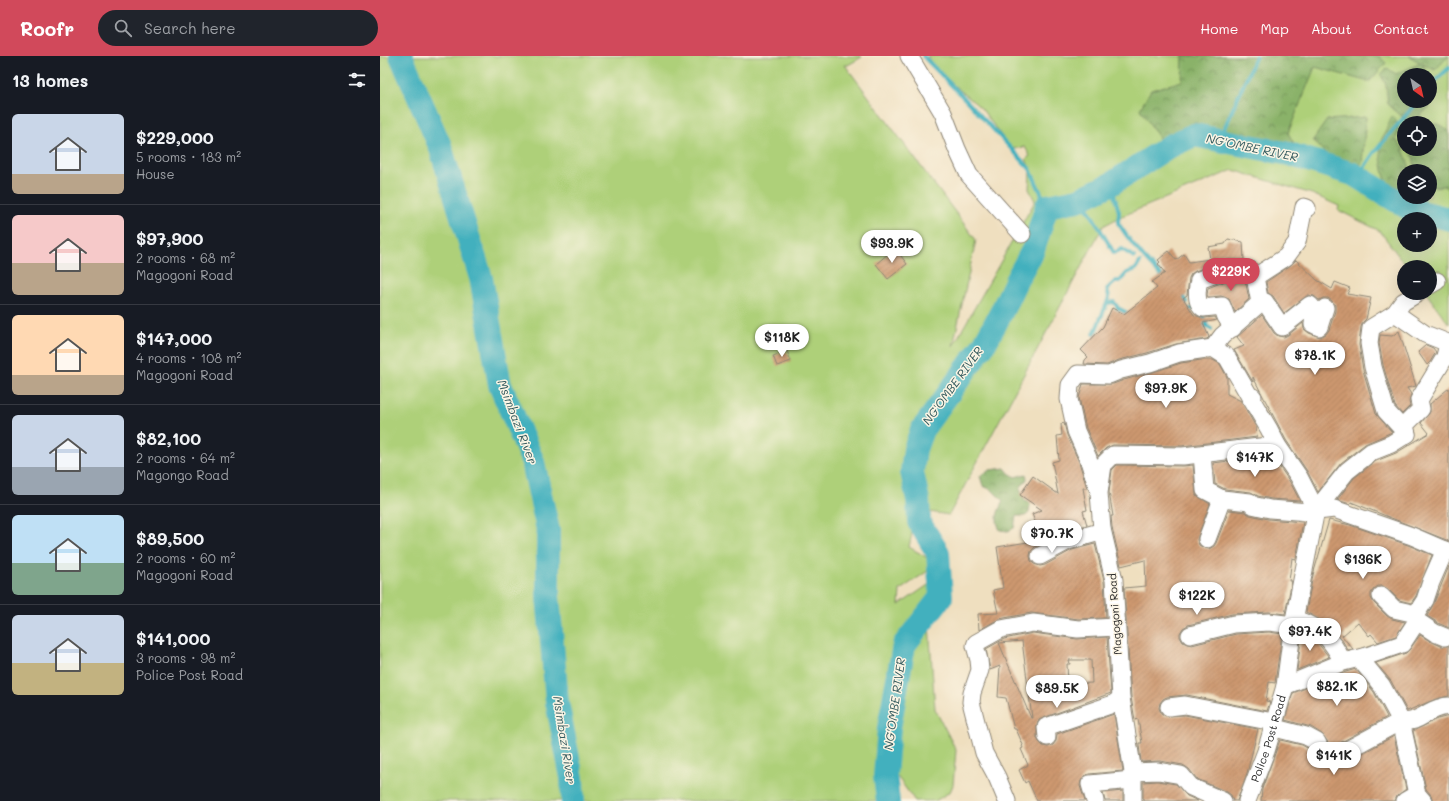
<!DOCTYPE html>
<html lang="en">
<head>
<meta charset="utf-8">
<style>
	:root { --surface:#171b24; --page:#20242c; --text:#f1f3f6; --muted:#9ea1a6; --line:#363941; --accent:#d1495b }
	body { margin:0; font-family:Mali,sans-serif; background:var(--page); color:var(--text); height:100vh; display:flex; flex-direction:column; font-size:15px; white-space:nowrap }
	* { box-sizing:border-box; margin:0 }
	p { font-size:13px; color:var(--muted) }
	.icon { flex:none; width:22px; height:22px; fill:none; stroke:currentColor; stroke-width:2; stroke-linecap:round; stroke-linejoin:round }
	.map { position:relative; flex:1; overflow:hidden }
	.sheet { display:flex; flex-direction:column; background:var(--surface); width:380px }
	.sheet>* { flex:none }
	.needle { width:26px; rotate:146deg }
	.tools { position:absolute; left:1017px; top:12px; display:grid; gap:8px }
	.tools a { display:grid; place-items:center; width:40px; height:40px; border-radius:50%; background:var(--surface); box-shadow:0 4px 16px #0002; font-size:20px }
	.price { position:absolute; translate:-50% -34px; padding:0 9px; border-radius:14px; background:#fff; color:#222; font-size:13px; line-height:26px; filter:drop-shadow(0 1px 2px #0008) }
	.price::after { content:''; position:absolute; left:50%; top:24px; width:12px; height:9px; margin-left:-6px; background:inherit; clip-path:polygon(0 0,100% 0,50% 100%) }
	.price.selected { background:var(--accent); color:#fff }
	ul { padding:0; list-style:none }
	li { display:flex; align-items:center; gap:12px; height:100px; padding:0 12px }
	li+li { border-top:1px solid var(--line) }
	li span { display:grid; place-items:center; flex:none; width:112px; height:80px; border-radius:6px; color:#555 }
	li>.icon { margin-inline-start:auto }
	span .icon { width:48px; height:48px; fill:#fffc; stroke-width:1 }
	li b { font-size:17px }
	h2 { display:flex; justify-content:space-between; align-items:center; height:48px; padding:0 12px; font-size:17px }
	header { display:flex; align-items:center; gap:24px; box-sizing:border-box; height:56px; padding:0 20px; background:var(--accent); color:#fff }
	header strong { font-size:19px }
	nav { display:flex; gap:22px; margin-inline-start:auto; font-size:14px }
	.search { width:280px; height:36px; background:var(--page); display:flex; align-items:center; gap:10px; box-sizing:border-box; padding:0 14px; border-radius:22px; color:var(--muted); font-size:15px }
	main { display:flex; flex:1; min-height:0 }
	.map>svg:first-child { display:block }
	.green { fill:#aed079; stroke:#6c7e52; fill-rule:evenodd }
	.forest { fill:url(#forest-crowns); stroke:#5a6e4a }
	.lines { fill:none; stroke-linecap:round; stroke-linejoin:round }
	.stream { stroke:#42b0be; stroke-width:4 }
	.river { stroke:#42b0be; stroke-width:24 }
	.building { fill:url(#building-hatch); fill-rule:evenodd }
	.minor-casing { stroke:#8d8575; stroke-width:19 }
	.minor { stroke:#fff; stroke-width:17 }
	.labels { text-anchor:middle; stroke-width:3; stroke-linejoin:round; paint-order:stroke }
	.street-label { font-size:11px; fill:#2b2b2b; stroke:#fcf5e5 }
	.water-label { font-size:12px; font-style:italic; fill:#335a5e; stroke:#fcf5e5 }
</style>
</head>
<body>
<header>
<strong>Roofr</strong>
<div class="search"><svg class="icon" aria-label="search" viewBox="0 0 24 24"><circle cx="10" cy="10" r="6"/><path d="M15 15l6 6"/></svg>Search here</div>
<nav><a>Home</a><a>Map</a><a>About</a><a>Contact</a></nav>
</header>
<main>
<section class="sheet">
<h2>13 homes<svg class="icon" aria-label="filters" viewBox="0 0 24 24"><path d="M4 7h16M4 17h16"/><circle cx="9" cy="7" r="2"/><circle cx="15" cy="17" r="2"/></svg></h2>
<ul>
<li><span style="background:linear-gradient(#c9d6e8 75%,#b9a48a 0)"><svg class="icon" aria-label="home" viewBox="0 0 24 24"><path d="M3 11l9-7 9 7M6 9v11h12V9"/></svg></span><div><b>$229,000</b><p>5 rooms · 183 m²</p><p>House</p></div></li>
<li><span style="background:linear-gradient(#f6c9c9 60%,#b9a48a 0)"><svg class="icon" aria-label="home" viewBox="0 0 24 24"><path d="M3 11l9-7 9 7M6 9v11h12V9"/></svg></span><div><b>$97,900</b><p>2 rooms · 68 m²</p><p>Magogoni Road</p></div></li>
<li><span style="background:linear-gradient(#ffd9b3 75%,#b9a48a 0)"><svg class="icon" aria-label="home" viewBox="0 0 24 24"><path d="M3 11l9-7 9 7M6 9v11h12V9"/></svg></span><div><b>$147,000</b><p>4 rooms · 108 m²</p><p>Magogoni Road</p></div></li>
<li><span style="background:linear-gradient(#c9d6e8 65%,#9aa5b1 0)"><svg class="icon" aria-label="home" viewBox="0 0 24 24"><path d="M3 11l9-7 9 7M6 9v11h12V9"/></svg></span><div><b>$82,100</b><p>2 rooms · 64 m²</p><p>Magongo Road</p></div></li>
<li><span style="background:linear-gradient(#bfe0f5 60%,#7fa58c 0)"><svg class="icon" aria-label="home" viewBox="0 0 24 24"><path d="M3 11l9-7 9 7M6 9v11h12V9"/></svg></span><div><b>$89,500</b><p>2 rooms · 60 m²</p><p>Magogoni Road</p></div></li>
<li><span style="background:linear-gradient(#c9d6e8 60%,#c2b280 0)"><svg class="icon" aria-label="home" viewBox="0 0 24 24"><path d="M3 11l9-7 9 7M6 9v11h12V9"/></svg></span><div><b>$141,000</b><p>3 rooms · 98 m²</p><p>Police Post Road</p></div></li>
</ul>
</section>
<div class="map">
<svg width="1069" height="745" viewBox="0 0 1069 745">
	<defs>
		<pattern id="forest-crowns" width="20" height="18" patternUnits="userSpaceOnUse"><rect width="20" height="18" fill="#8ab269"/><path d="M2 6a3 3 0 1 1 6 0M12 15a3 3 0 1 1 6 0" fill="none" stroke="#719157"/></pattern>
		<pattern id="building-hatch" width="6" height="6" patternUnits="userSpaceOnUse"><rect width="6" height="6" fill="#cd9870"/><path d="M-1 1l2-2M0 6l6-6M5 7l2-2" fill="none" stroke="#a77c5c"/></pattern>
	</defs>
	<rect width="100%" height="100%" fill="#fcf5e5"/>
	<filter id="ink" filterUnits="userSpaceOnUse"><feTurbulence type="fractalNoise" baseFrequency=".025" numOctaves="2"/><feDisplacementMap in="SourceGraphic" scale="8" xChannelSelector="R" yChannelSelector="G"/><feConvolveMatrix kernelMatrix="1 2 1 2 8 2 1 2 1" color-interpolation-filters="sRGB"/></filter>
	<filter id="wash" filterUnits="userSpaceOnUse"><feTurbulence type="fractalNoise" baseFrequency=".012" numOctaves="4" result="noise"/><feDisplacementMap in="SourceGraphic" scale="16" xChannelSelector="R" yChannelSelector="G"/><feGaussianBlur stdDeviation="0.9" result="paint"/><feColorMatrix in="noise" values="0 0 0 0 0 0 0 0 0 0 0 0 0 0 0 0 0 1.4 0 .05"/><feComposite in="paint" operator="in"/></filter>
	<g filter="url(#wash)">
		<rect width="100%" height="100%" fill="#efdfbf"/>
		<path class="green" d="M0,0H481L482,1L468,9H465L596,184L573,290L655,145L649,133L650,113L646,103L650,100L645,91L631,93L601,52L555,13L547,0H1069V268L1046,237H1050V211H1027L1000,175L958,154L959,150L932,138L853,114L740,161L723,170L569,459L537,454L529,491L558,508L520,534L519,549L564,518L549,569L555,653L576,694L573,729L570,736L555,745H535L503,701L498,745H0ZM1024,19H1050V45H1024ZM1024,67H1050V93H1024ZM1024,115H1050V141H1024ZM1024,163H1050V189H1024Z"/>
		<g class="forest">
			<path d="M803,0H999L1006,7L989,26L935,11L908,77L916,91L881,88L833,75L812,77L781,85L760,53L771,34L802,25Z"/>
			<path d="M1029,0H1069L1055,14L1042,8L1048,19H1024V45H1050V34L1051,49L1033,66L1039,67H1032L1031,64H1026L1008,48L1006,29L1001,19L1007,12L1016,18L1041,7Z"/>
			<path d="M1012,60L1019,70L1016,84L1022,91L1031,115H1024V136L1015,144C1004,124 1002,113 1000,91L997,94Z"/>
			<path d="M986,61L982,107L974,113L955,108L933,84L947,64Z"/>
			<path d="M1050,68H1058L1069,75V134L1064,130L1050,131V115H1036L1033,100L1029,93H1050Z"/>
			<path d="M625,412L629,417L635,421L646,418L647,423L640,432L644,444L650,448L649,457L645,460H636L634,472L628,475L620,474C614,462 618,456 623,445L612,434L603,430L600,420L610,414Z"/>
		</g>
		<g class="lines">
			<g class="stream">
				<path d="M543,0L585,43L650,113L667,150"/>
				<path d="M1050,30L1069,12"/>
				<path d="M839,84L876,0"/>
				<path d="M978,121L993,98L1038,45"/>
				<path d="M731,128L739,156L738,167C751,187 767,207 785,223"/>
				<path d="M698,144L710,156L734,197L742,193L754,201"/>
				<path d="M800,238L807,246L802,250L810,253L817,252L825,264L827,271L831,273"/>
				<path d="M751,259L738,252L734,246L727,247L729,241L727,233L736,225H740L747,217L756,213L760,206"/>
				<path d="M719,281L714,278L727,247"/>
			</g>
			<g class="river">
				<path d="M21,0L60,90L101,222L120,329L153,406L168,474V540L177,646L192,722L193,745"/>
				<path d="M508,745L505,720L509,672L524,589L561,541L558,497L539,466L538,444L532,416L535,393L542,374L605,287L621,257L636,225L653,194L667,150L698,144L731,128L788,91L814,79L909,98L973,118L1030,153L1069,163"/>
			</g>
		</g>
		<g id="blocks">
			<g class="building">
				<path d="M848,183L863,186L864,204H847L815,215L811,218L809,222L807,239L803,242L814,259L824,262L835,261L837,264L823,267L829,281L827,283L796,288L767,297L739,304L727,309L704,308L705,304L708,301L701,294L723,271L732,252L744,258L777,232L772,226L785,217L778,208L780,206L778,204L789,195L796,204L804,198L809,206L830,203L828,191L845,188Z"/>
				<path d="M515,192L527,208L508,223L496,208Z"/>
				<path d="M916,204L937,224L952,233L955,226L970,232L967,238L991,242L986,263L983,266L981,271L979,289L983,314L996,358L1012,376L985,388L961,407L938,436L927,415L906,384L873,321V326L854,294L864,290L857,281L882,259L894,277L898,280L904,281L908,279L923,267L924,273L929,277L940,281L946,278L949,274L955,255V249L952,245L948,242H943L939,244L934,240L928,239L904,257L893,240L888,237L886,226L911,209Z"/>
				<path d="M851,223L865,224L869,243L855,256L849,243L841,240L828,241L827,239L828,232Z"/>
				<path d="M1019,275L1036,330L1027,332L1031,338L1029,346L1030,350L1022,358L1015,350L1003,309L999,287L1000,279L1012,280Z"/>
				<path d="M1046,289L1053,292L1056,296L1050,306L1047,309L1038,296Z"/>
				<path d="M407,295L411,305L397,310L393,300Z"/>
				<path d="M821,304H833L840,308L847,321V338L861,345L876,371L877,381L802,390L733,389L726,392L718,400L706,372L699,342L703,328H733L744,324L773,316L801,307Z"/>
				<path d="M1069,332V485L971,446L970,448L957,444L974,422L996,405L1016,397L1049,377L1041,367L1050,356V348Z"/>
				<path d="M684,367L687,379L699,406L707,432H703L707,454L703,455L707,469L683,476L655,491L651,495L650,500L651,505L654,508L660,510L665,509L692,494L715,488L724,525L726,562L698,563L651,557L619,563L599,574L598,558L618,557L613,534L623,532L617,491L648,486L646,475L658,473L652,458L662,454L640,439L653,420L678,438L672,406L679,404L677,380L682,379L681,368Z"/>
				<path d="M892,400L910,426L920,445L891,443L878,440L871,436L845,433L835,428L833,407Z"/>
				<path d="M737,409L803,410L813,409L816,439L830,448L818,480L817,484L819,489L824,492L829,493L834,490L836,487L849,454L865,456L870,459L888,463L923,466L916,503L912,502L909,525H912L905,558L889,556L852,558L808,569L803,572L800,577V581L803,586L807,588L812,589L856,578L889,576L902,578L895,627L889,626L886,645L890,646L887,655L807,639L787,641L783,643L780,647L779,652L781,657L785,660L805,659L878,673L867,717L857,745H853L851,739L847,736L817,723L809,713L803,709L780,705L761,706L759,689V687H762L758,663L755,664L751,641L744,532L766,530L765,504L741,510L732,471L731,460H733L729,436L732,414Z"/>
				<path d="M949,464L970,469L1028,489L1052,499L1036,540L1031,547L1019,544L1008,533L1003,530H998L994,533L991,537V542L994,547L1007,560L1012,563L1025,566L1016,580L998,586L991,578L989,580L978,566L962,580L973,593L968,594L962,584L951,572L944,566L926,556L933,519Z"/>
				<path d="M1069,510V572L1060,568L1047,560L1054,547Z"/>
				<path d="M653,577L697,583L727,581L731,637L663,662L659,664L657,668V682L659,686L663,690L668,691L673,689L676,685L677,678L734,658L743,715L709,718L704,720L701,725L700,730L705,745H657L648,725L645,727L639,714L648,709L641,693L643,692L642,690L643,689L636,673H634L626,642L618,641L620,610L610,614L606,593L624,583ZM642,585L652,662H651L619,587ZM689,604H711L712,627L688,628L687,608H690Z"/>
				<path d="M922,577L937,586L949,601L917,614Z"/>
				<path d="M1040,579L1050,585L1061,590H1069V640L1056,643L1027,655L1011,625L996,607L1026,597L1030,593Z"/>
				<path d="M976,613L994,636L1007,661L954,690L950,689L942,678L931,671L905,664L913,637L966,616Z"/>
				<path d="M1069,660V745H1053L1051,739L1046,733L1033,675L1058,663Z"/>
				<path d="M1014,680L1026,733L1017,740L1015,745H881L882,733L900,684L922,689L929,693L937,706L955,710L961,709Z"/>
				<path d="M777,725L796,728L807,740L818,745H763V726Z"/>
				<path d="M743,735V745H725L723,737Z"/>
			</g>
		</g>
	</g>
	<g filter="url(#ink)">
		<use href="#blocks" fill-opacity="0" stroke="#8d8575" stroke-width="1"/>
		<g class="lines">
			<g class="minor-casing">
				<g id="minor">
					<path d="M529,0L563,57L577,93L589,119L642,178"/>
					<path d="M1050,229L1057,225"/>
					<path d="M880,247L885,246L902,271L930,249L935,255L933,268L939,271L945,252"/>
					<path d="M1015,257L1045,278L1068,287L1065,301"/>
					<path d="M853,272L846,261L842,250L823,252C815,246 817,233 819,224L850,213L870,214L875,221"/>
					<path d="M833,292L842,280L880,247L875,221L906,201L917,186L924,151L927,152"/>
					<path d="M870,341L889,373L897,389"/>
					<path d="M1027,378L1006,355L993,311L989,287L991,272L1015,257L1023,246L1038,237"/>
					<path d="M822,398L825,434L842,443L870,446L872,449L890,453L929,456L954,453L1032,480L1069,496"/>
					<path d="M718,433L708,402L696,375L689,343L690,329L698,318L729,319L741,314L770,307L799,297L833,292L847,301L870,341H873"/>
					<path d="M827,483L842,443"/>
					<path d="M660,500L688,485L716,477L722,473"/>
					<path d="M1001,540L1014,553L1036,558"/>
					<path d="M915,563C941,572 951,582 963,606"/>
					<path d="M1037,565L1055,577L1065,581"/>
					<path d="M810,579L854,568L889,566L913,569"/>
					<path d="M984,601V608L1002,630L1021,665L1037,738L1043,745"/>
					<path d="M905,630L963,606L984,601L1022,588L1037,565L1036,558L1045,544L1051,526L1065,494"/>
					<path d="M789,651L805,649L888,665L899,673L926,680L937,686L943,698L956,700L1021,665C1037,668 1045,656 1059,652C1062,651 1066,650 1069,650"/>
					<path d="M667,681L666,671L733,648L741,642"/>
					<path d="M753,716L778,715L801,719L811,731L843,745"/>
					<path d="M627,745L617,721L604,697L591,646L592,637L600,614L599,604L595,590L596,587L621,573L653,567L698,573L736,571"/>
					<path d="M715,745L710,728L752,724"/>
					<path d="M753,745V716L741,642L734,524L722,473L719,437L723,409L733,399L803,400L897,389L919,421L936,454"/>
					<path id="s1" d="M867,745L886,695L905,630L913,569L936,454L967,415L991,396L1011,388L1027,378L1025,369L1041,353L1039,344L1065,301L1069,298"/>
					<path d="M1025,745L1037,738"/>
				</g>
			</g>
			<use href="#minor" class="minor"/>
		</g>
	</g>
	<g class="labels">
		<g class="street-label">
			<text transform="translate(735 558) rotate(-94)" y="4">Magogoni Road</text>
			<text dy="4" stroke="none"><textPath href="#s1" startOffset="66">Police Post Road</textPath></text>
		</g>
		<g class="water-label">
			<text transform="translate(872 92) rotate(12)" y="4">NG'OMBE RIVER</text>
			<text transform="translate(573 330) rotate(-54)" y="4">NG'OMBE RIVER</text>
			<text transform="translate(137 366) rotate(69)" y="4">Msimbazi River</text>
			<text transform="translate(515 648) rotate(-82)" y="4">NG'OMBE RIVER</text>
			<text transform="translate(184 684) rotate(81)" y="4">Msimbazi River</text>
		</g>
	</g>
</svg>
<div class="tools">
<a><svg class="needle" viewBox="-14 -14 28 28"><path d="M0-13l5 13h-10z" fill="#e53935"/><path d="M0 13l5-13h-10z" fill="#9ea1a6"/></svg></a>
<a><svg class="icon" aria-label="locate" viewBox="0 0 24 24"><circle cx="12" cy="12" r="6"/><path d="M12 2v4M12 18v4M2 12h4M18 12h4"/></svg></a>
<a><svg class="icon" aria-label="layers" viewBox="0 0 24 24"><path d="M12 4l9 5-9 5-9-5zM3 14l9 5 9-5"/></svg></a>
<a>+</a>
<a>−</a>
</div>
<b class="price" style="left:512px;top:208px">$93.9K</b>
<b class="price selected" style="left:851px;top:236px">$229K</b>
<b class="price" style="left:402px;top:302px">$118K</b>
<b class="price" style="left:935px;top:320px">$78.1K</b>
<b class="price" style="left:786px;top:353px">$97.9K</b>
<b class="price" style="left:875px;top:422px">$147K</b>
<b class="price" style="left:672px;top:498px">$70.7K</b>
<b class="price" style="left:983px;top:524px">$136K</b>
<b class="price" style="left:817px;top:560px">$122K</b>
<b class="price" style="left:930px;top:596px">$97.4K</b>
<b class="price" style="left:957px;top:651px">$82.1K</b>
<b class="price" style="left:677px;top:653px">$89.5K</b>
<b class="price" style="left:954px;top:720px">$141K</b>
</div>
</main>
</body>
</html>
